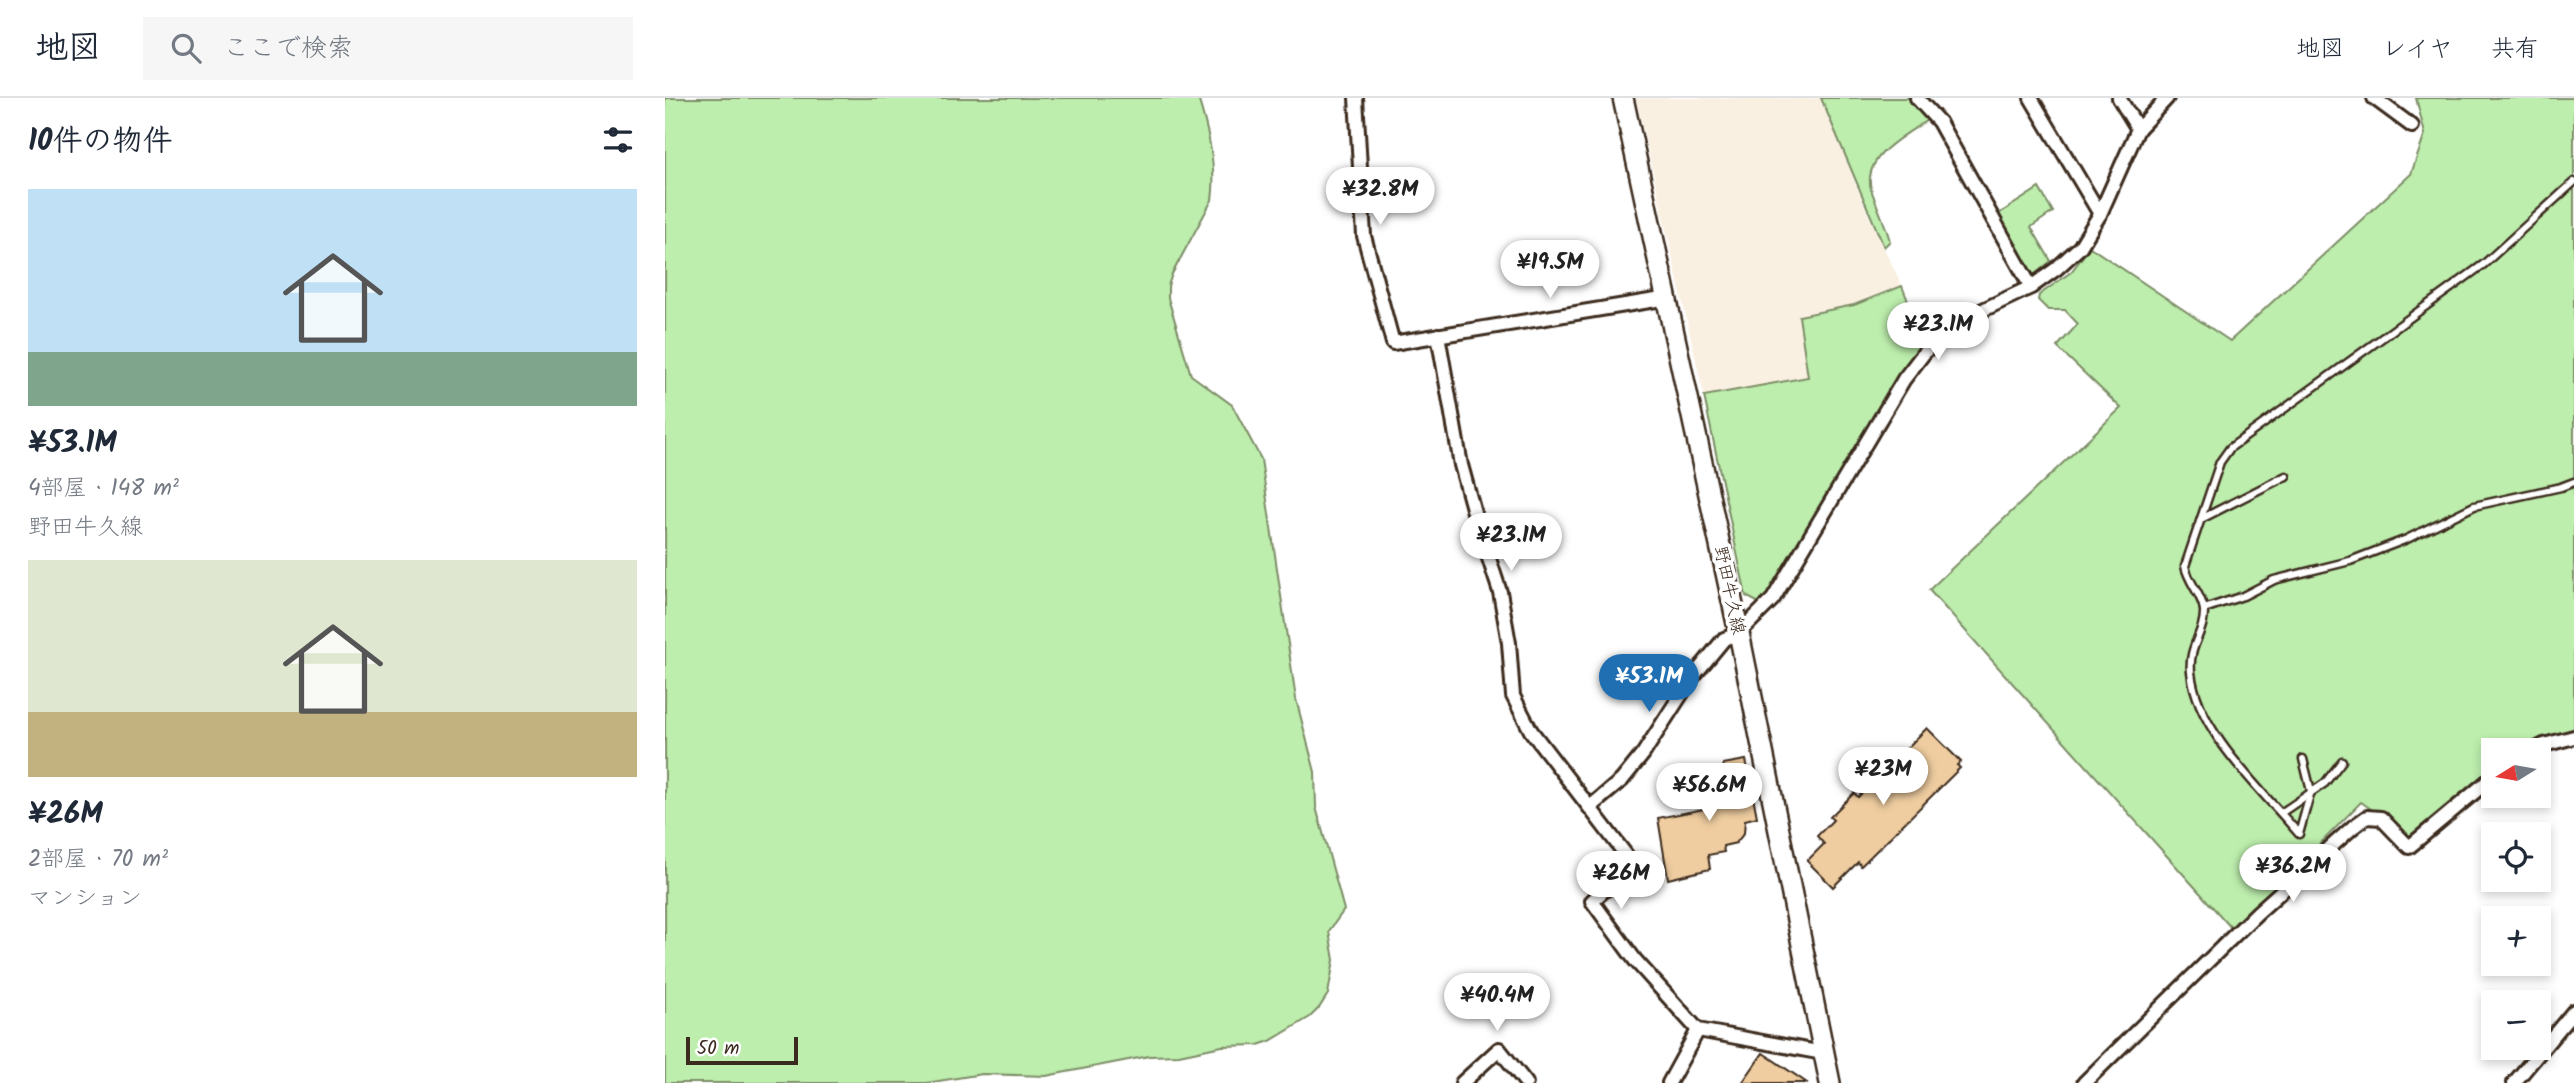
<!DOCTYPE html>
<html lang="ja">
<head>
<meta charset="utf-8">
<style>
	:root { --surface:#fff; --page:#f6f6f7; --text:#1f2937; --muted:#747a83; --line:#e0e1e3; --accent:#1f6fb2 }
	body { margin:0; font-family:Kalam,"Klee One",sans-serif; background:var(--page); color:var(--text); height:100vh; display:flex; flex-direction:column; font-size:26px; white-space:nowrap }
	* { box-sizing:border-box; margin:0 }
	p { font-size:23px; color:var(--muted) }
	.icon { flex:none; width:38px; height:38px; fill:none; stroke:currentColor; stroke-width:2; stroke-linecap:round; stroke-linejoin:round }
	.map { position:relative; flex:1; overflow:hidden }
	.sheet { display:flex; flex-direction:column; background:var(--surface); width:665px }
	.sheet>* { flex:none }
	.needle { width:46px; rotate:259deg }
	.controls { position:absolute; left:1816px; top:640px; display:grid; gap:14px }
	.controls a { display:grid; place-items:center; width:70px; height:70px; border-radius:0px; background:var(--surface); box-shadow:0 4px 10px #0003; font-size:35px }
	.scale { position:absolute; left:21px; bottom:18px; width:112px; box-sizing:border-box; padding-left:7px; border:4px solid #3b2a1e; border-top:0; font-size:19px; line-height:24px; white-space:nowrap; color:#3b2a1e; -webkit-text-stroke:5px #fff; paint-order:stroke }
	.price { position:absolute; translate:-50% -60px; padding:0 16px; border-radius:24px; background:#fff; color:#222; font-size:23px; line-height:46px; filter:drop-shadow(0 2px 4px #0008) }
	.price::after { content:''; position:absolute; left:50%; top:42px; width:21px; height:16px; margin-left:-10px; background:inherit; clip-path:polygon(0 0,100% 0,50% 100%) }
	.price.current { background:var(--accent); color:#fff }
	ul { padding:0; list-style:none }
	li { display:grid; align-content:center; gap:14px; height:371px; padding:0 28px }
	li span { display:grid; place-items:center; height:217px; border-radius:0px; color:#555 }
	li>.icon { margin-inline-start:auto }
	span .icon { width:126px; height:126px; fill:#fffc; stroke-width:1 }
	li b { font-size:30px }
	h2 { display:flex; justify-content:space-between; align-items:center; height:84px; padding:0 28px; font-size:30px }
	header { display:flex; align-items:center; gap:42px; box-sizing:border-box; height:98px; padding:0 35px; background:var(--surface); border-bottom:2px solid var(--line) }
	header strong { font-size:33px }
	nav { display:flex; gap:38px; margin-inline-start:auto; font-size:24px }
	.search { width:490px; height:63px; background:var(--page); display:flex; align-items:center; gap:18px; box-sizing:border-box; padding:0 24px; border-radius:0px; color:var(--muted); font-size:26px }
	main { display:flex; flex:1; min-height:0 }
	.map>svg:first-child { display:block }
	.built { fill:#faf0e2 }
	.green { fill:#bdeead; stroke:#7c8c66; stroke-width:2 }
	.building { fill:#efcda0; stroke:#3b2a1e; stroke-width:2 }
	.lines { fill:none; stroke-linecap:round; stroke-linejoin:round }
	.lane-casing { stroke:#3b2a1e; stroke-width:11 }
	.street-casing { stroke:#3b2a1e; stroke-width:18 }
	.primary-casing { stroke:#3b2a1e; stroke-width:24 }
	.lane { stroke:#fff; stroke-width:6 }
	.street { stroke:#fff; stroke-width:12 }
	.primary { stroke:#fff; stroke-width:19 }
	.labels { text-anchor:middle; stroke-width:7; stroke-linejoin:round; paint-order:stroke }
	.street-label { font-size:18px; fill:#3b2a1e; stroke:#fff }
</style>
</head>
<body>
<header>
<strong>地図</strong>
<div class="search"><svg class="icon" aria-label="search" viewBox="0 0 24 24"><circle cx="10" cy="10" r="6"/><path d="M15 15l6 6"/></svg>ここで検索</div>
<nav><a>地図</a><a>レイヤ</a><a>共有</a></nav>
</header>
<main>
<section class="sheet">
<h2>10件の物件<svg class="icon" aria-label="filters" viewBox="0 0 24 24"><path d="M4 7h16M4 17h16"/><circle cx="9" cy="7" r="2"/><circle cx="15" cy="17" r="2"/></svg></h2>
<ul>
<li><span style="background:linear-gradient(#bfe0f5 75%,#7fa58c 0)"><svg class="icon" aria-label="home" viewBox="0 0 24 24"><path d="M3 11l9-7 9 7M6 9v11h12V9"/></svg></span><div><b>¥53.1M</b><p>4部屋 · 148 m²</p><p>野田牛久線</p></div></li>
<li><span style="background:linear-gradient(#dfe7d0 70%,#c2b280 0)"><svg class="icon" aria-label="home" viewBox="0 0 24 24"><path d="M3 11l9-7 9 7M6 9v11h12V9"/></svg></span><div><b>¥26M</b><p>2部屋 · 70 m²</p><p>マンション</p></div></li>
</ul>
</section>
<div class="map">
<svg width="1909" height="985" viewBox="0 0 1909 985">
	<rect width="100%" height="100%" fill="#fff"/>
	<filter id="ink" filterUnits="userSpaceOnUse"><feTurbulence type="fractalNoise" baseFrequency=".0143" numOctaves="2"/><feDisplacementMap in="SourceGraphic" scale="14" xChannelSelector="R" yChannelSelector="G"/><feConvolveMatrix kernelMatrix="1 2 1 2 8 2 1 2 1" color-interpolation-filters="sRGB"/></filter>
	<g filter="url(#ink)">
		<path class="built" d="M971,0H1156L1203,116L1237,188L1187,207L1134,218L1144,279L1039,298Z"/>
		<g class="green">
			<path d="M0,0H533C543,31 552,69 547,102L507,176L503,188V200L526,277L567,307L596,361L631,601L650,674L651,709L679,812L664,833L669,862L663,896L654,910L645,919L605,943L593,947L557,948L514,957L484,958L381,978L317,976L261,985H0Z"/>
			<path d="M1156,0H1248L1265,20C1242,37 1197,57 1206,91C1212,109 1220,125 1225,143L1219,149Z"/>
			<path d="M1751,0H1909V634L1874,653H1829V683L1746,739L1696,704L1569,833L1264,492L1456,310L1392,249L1413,226L1400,212H1383L1373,202L1374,197L1406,174L1425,149L1565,243L1746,76L1760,36Z"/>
			<path d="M1374,90L1388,114L1366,129L1386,163L1370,176L1365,175L1332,117Z"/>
			<path d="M1237,188L1259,243L1107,492L1094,505L1081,498L1039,298L1143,279L1134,218L1189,207Z"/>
		</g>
		<g class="building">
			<path d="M1262,630L1296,664L1292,667L1295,670L1196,768L1193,764L1168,789L1142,763L1159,746L1152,738L1168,722L1165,719L1189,695L1193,699Z"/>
			<path d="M1081,662L1092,719L1080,722L1079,735L1071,745L1058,748L1059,754L1043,757L1045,771L1003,781L993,720L1049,709L1043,678L1060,674L1058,666Z"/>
			<path d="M1098,955L1142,985H1077Z"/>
		</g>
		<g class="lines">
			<g class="lane-casing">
				<g id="lane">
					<path d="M1536,421L1621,378"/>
					<path d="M1539,511L1578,498L1609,482L1685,463L1742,441L1809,408L1896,389L1909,384"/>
					<path d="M1638,661L1646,693L1634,736C1596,691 1532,634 1526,574C1523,548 1540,535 1539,512C1537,497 1523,484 1520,468L1555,364L1565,350L1819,166L1909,84"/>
					<path d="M1616,715L1660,685L1677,663"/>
				</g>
			</g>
			<g class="street-casing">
				<g id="street">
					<path d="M691,0L699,138L728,245L1003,200"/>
					<path d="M1252,0L1274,24L1366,189"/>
					<path d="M1366,0L1435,116"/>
					<path d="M1454,0L1473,31"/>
					<path d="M1709,0L1747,28"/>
					<path d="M773,237L796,367L810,418L835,494L844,545L848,598L866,633L961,757L958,776L927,803L970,862L1033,932L1158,955"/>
					<path d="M1868,653L1879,647L1909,639"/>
					<path d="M925,709L957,682L978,656L1026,581L1059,541L1074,535L1108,501L1239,281L1272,238L1301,220L1366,189L1391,171L1415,149L1435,116L1473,31L1502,0"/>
					<path d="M797,985L834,951L861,985"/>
					<path d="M1004,985L1033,932"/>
					<path d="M1419,985L1592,815L1688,729L1702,719L1716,720L1744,749L1829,678"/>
					<path d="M1849,985L1909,913"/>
				</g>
			</g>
			<g class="primary-casing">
				<path id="primary" d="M958,0L1074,535L1165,985"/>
			</g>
			<use href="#lane" class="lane"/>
			<use href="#street" class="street"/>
			<use href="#primary" class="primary"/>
		</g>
	</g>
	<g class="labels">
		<g class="street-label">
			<text transform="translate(1065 492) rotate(78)" y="6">野田牛久線</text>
		</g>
	</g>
</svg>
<div class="controls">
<a><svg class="needle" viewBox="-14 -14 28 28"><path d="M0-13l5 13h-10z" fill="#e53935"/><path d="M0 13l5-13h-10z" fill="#747a83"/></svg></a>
<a><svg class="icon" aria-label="locate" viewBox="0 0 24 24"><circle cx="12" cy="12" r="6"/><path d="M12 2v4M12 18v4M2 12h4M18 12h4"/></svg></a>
<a>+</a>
<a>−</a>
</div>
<div class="scale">50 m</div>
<b class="price" style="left:715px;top:129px">¥32.8M</b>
<b class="price" style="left:885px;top:202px">¥19.5M</b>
<b class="price" style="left:1273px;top:264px">¥23.1M</b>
<b class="price" style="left:846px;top:475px">¥23.1M</b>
<b class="price current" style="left:984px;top:616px">¥53.1M</b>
<b class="price" style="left:1218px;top:709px">¥23M</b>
<b class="price" style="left:1044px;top:725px">¥56.6M</b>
<b class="price" style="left:1628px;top:806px">¥36.2M</b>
<b class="price" style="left:956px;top:813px">¥26M</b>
<b class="price" style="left:832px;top:935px">¥40.4M</b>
</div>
</main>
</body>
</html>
